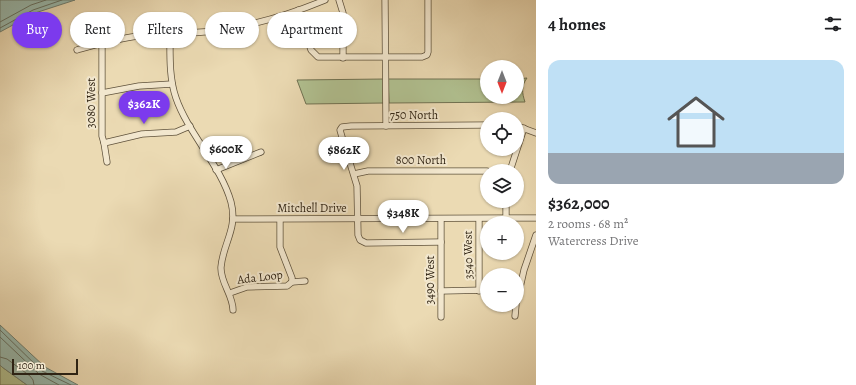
<!DOCTYPE html>
<html lang="en">
<head>
<meta charset="utf-8">
<style>
	:root { --surface:#fff; --page:#f6f6f6; --text:#202124; --muted:#757577; --accent:#7c3aed }
	body { margin:0; font-family:Alegreya,serif; background:var(--page); color:var(--text); height:100vh; display:flex; flex-direction:column; font-size:15px; white-space:nowrap }
	* { box-sizing:border-box; margin:0 }
	p { font-size:13px; color:var(--muted) }
	.icon { flex:none; width:22px; height:22px; fill:none; stroke:currentColor; stroke-width:2; stroke-linecap:round; stroke-linejoin:round }
	.map { position:relative; flex:1; overflow:hidden }
	.side { display:flex; flex-direction:column; background:var(--surface); width:320px }
	.side>* { flex:none }
	.banner { position:absolute; left:12px; top:12px; width:380px; height:36px; display:flex; gap:8px }
	.needle { width:26px; rotate:180deg }
	.fabs { position:absolute; left:480px; top:60px; display:grid; gap:8px }
	.fabs a { display:grid; place-items:center; width:44px; height:44px; border-radius:50%; background:var(--surface); box-shadow:0 1px 3px #0004; font-size:20px }
	.scale { position:absolute; left:12px; bottom:10px; width:66px; box-sizing:border-box; padding-left:4px; border:2px solid #302414; border-top:0; font-size:11px; line-height:14px; white-space:nowrap; color:#302414; -webkit-text-stroke:3px #f2e7ce; paint-order:stroke }
	.price { position:absolute; translate:-50% -34px; padding:0 9px; border-radius:14px; background:#fff; color:#222; font-size:13px; line-height:26px; filter:drop-shadow(0 1px 2px #0008) }
	.price::after { content:''; position:absolute; left:50%; top:24px; width:12px; height:9px; margin-left:-6px; background:inherit; clip-path:polygon(0 0,100% 0,50% 100%) }
	.price.on { background:var(--accent); color:#fff }
	ul { padding:0; list-style:none }
	li { display:grid; align-content:center; gap:8px; height:212px; padding:0 12px }
	li span { display:grid; place-items:center; height:124px; border-radius:12px; color:#555 }
	li>.icon { margin-inline-start:auto }
	span .icon { width:72px; height:72px; fill:#fffc; stroke-width:1 }
	li b { font-size:17px }
	h2 { display:flex; justify-content:space-between; align-items:center; height:48px; padding:0 12px; font-size:17px }
	.chip { padding:0 14px; border-radius:18px; background:var(--surface); box-shadow:0 1px 3px #0004; font-size:14px; line-height:36px }
	.chip.on { background:var(--accent); color:#fff }
	main { display:flex; flex:1; min-height:0 }
	.map>svg:first-child { display:block }
	.green { fill:#b1c191; stroke:#707252 }
	.water { fill:#98baaf; stroke:#6e7e71 }
	.lines { fill:none; stroke-linecap:round; stroke-linejoin:round }
	.shore { stroke:#646f62; stroke-width:1 }
	.street-casing { stroke:#5f523c; stroke-width:7 }
	.street { stroke:#f2e7ce; stroke-width:5.5 }
	.labels { text-anchor:middle; stroke-width:4; stroke-linejoin:round; paint-order:stroke }
	.street-label { font-size:12px; fill:#302414; stroke:#f2e7ce }
</style>
</head>
<body>
<main>
<div class="map">
<svg width="536" height="385" viewBox="0 0 536 385">
	<rect width="100%" height="100%" fill="#ebdab3"/>
	<filter id="stains"><feTurbulence type="fractalNoise" baseFrequency=".005" numOctaves="4"/><feColorMatrix values="0 0 0 0 .2 0 0 0 0 .09 0 0 0 0 .02 0 0 0 .5 -.17"/></filter>
	<radialGradient id="worn" r=".72"><stop offset=".6" stop-color="#630" stop-opacity="0"/><stop offset="1" stop-color="#630" stop-opacity=".3"/></radialGradient>
	<g class="green">
		<path d="M527,78C521,86 522,93 525,102L389,103L388,79H487V97H517V79Z"/>
		<path d="M384,79V103L306,104L297,80Z"/>
		<path d="M0,365L2,367L27,385H0Z"/>
	</g>
	<g class="water">
		<path d="M0,0H75L35,13L0,32Z"/>
		<path d="M0,325L45,367L78,385H27L2,367L0,365Z"/>
	</g>
	<g class="lines">
		<g class="shore">
			<path d="M0,22L31,5L46,0"/>
			<path d="M0,28L33,10L62,0"/>
			<path d="M0,330L42,371L71,385"/>
			<path d="M0,337L39,374L59,385"/>
			<path d="M0,357L7,359L30,376L33,380L34,385"/>
		</g>
		<g class="street-casing">
			<g id="street">
				<path d="M339,0L343,13V58"/>
				<path d="M385,0L386,126"/>
				<path d="M298,10L311,50L318,57H422L427,55L428,52V0"/>
				<path d="M170,34C170,55 169,78 176,98C188,133 221,166 231,202C238,229 223,243 221,267C220,282 233,295 233,310"/>
				<path d="M102,43V136L104,143L107,162"/>
				<path d="M77,50C98,44 118,38 140,36C164,33 189,34 213,31C251,26 289,15 325,0"/>
				<path d="M102,93L139,86L172,84"/>
				<path d="M517,126L536,133"/>
				<path d="M104,143L142,134L176,132L190,126"/>
				<path d="M216,170L261,152"/>
				<path d="M510,171L524,128"/>
				<path d="M354,174L368,171H487"/>
				<path d="M506,201V219"/>
				<path d="M233,219L536,218"/>
				<path d="M441,219V317"/>
				<path d="M479,219V291"/>
				<path d="M280,220V247L292,278V282"/>
				<path d="M441,242L366,243L360,240L358,235L357,186L342,137L340,130L342,127L351,126L487,125"/>
				<path d="M441,291L487,290"/>
				<path d="M230,293L247,287L287,286L292,282L305,281"/>
				<path d="M517,301L524,270L536,235"/>
				<path d="M515,316L516,305"/>
			</g>
		</g>
		<use href="#street" class="street"/>
	</g>
	<g class="labels">
		<g class="street-label">
			<text transform="translate(91 103) rotate(-90)" y="4">3080 West</text>
			<text x="414" y="119">750 North</text>
			<text x="421" y="164">800 North</text>
			<text x="312" y="212">Mitchell Drive</text>
			<text transform="translate(468 255) rotate(-91)" y="4">3540 West</text>
			<text transform="translate(260 277) rotate(-7)" y="4">Ada Loop</text>
			<text transform="translate(430 280) rotate(-90)" y="4">3490 West</text>
		</g>
	</g>
	<rect width="100%" height="100%" filter="url(#stains)"/>
	<rect width="100%" height="100%" fill="url(#worn)"/>
</svg>
<div class="fabs">
<a><svg class="needle" viewBox="-14 -14 28 28"><path d="M0-13l5 13h-10z" fill="#e53935"/><path d="M0 13l5-13h-10z" fill="#757577"/></svg></a>
<a><svg class="icon" aria-label="locate" viewBox="0 0 24 24"><circle cx="12" cy="12" r="6"/><path d="M12 2v4M12 18v4M2 12h4M18 12h4"/></svg></a>
<a><svg class="icon" aria-label="layers" viewBox="0 0 24 24"><path d="M12 4l9 5-9 5-9-5zM3 14l9 5 9-5"/></svg></a>
<a>+</a>
<a>−</a>
</div>
<div class="scale">100 m</div>
<b class="price on" style="left:144px;top:125px">$362K</b>
<b class="price" style="left:226px;top:170px">$600K</b>
<b class="price" style="left:344px;top:171px">$862K</b>
<b class="price" style="left:403px;top:234px">$348K</b>
<div class="banner">
<a class="chip on">Buy</a>
<a class="chip">Rent</a>
<a class="chip">Filters</a>
<a class="chip">New</a>
<a class="chip">Apartment</a>
</div>
</div>
<section class="side">
<h2>4 homes<svg class="icon" aria-label="filters" viewBox="0 0 24 24"><path d="M4 7h16M4 17h16"/><circle cx="9" cy="7" r="2"/><circle cx="15" cy="17" r="2"/></svg></h2>
<ul>
<li><span style="background:linear-gradient(#bfe0f5 75%,#9aa5b1 0)"><svg class="icon" aria-label="home" viewBox="0 0 24 24"><path d="M3 11l9-7 9 7M6 9v11h12V9"/></svg></span><div><b>$362,000</b><p>2 rooms · 68 m²</p><p>Watercress Drive</p></div></li>
</ul>
</section>
</main>
</body>
</html>
